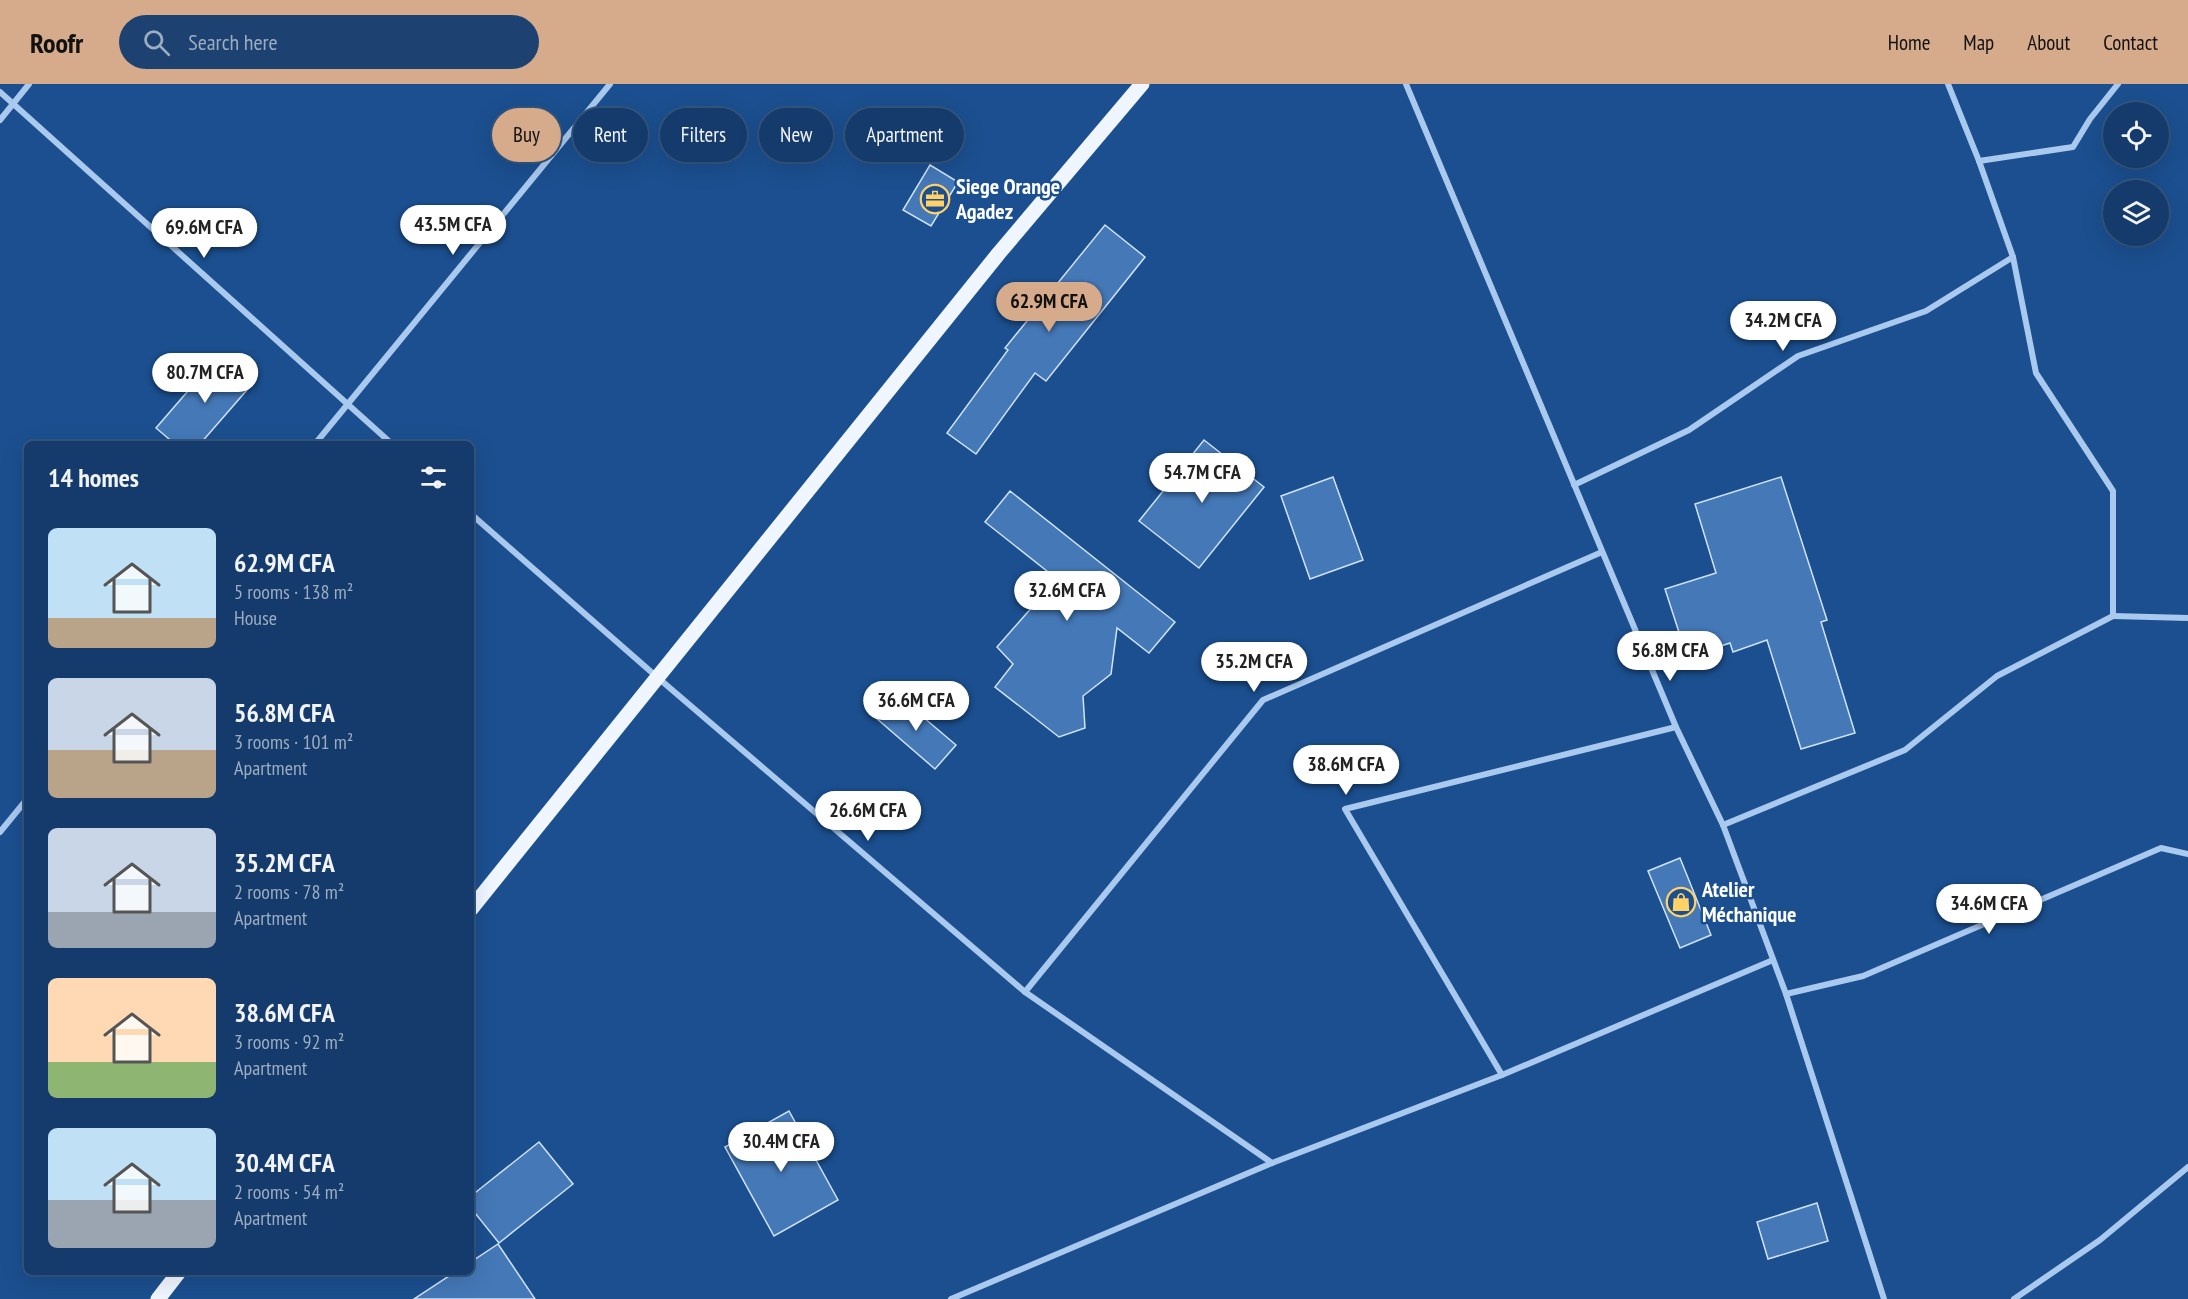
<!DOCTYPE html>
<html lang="en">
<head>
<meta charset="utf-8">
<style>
	:root { --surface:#143b6b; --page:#1d4271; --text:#f1f3f6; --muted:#9dadc1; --line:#33557e; --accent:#d6ab8b }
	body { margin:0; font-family:"PT Sans Narrow",sans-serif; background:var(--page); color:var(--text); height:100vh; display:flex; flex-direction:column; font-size:22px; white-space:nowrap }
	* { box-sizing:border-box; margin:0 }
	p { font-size:20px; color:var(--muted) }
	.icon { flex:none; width:33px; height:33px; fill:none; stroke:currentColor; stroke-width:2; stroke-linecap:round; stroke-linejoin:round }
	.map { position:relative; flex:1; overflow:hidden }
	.details { position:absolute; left:24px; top:357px; width:450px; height:834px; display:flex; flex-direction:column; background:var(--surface); border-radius:9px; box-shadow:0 6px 24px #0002,0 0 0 2px var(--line) }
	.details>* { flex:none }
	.guide { position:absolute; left:492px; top:24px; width:570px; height:54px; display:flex; gap:12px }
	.tools { position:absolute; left:2103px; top:18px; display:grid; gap:12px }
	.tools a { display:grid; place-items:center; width:66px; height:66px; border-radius:50%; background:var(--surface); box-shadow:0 6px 24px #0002,0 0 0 2px var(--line); font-size:30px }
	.price { position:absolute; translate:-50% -51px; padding:0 14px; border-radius:21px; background:#fff; color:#222; font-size:20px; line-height:39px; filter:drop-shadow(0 2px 3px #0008) }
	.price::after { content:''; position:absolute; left:50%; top:36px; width:18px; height:14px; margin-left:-9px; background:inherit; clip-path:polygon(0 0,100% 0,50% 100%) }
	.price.selected { background:var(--accent); color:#111 }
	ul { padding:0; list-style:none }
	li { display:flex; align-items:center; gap:18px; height:150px; padding:0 24px }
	li span { display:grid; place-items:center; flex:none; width:168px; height:120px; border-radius:9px; color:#555 }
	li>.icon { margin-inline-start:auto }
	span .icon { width:72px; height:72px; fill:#fffc; stroke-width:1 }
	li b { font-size:26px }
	h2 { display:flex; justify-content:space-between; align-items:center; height:72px; padding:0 24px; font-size:26px }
	.tag { padding:0 21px; border-radius:27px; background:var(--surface); box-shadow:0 6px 24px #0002,0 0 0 2px var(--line); font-size:21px; line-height:54px }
	.tag.selected { background:var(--accent); color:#111 }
	header { display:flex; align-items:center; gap:36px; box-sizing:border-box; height:84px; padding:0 30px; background:var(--accent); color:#111 }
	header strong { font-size:28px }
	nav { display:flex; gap:33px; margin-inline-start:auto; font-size:21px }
	.search { width:420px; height:54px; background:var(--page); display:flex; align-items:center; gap:15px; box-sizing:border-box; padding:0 21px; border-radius:33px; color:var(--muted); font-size:22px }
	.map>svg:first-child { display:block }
	.building { fill:#4478b7; stroke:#cfe3fa; stroke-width:1.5 }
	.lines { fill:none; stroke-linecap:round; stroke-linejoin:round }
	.street { stroke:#a9c9ee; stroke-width:6 }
	.primary { stroke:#f0f6ff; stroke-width:15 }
	.labels { text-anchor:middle; stroke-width:5; stroke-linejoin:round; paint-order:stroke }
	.poi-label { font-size:22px; font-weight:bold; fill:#fff; stroke:#1b4f8f; text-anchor:start }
</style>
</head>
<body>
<header>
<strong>Roofr</strong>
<div class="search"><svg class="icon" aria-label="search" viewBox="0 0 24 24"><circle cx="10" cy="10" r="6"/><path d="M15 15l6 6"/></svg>Search here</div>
<nav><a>Home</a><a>Map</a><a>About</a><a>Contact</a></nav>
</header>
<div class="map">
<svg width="2188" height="1215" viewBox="0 0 2188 1215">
	<rect width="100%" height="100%" fill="#1b4f8f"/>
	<g class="building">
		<path d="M930,81L958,98L931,142L903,126Z"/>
		<path d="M1105,141L1145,173L1046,297L1035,289L976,370L947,349L1008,266L1005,264Z"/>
		<path d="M219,271L253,299L200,360H175L156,344Z"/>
		<path d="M1204,356L1264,403L1199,484L1139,437Z"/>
		<path d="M1333,393L1363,476L1310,495L1281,412Z"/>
		<path d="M1781,393L1827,536L1821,538L1855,649L1801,665L1767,556L1733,568L1730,559L1687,573L1665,505L1716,489L1695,420Z"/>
		<path d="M1010,407L1175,538L1149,569L1117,544L1111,590L1083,612L1085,644L1059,653L995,603L1013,580L997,563L1057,495L985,438Z"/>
		<path d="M897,611L956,661L935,685L876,634Z"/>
		<path d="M1680,774L1711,851L1680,864L1648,787Z"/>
		<path d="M789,1027L838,1116L774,1152L725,1063Z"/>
		<path d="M539,1058L573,1100L499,1159L471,1124V1112Z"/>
		<path d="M1817,1119L1828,1157L1768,1175L1757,1138Z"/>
		<path d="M498,1160L535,1215H414L455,1188H471V1178Z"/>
	</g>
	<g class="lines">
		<g class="street">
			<path d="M1406,0L1676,643L1723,741L1786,910L1884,1215"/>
			<path d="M0,8L392,360"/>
			<path d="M0,36L29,0"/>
			<path d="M1979,77L2073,63L2090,35L2118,0"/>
			<path d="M315,360L610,0"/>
			<path d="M1574,401L1689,346L1798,272L1926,227L2013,173"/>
			<path d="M471,430L657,593L1025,908L1272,1079"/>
			<path d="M2113,532L2188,534"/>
			<path d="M1723,741L1905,666L1997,592L2113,532V407L2036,289L2013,173L1979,77L1948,0"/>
			<path d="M0,748L27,715"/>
			<path d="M1025,908L1263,616L1602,468"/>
			<path d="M1786,910L1863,892L2161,764L2188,770"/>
			<path d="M1502,991L1345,725L1676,643"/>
			<path d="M951,1215L1272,1079L1502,991L1773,876"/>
			<path d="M2014,1215L2100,1156L2188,1083"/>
		</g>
		<g class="primary">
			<path d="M471,825L999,169L1142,0"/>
			<path d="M158,1215L179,1188"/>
		</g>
	</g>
	<defs>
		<g id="office-ring" transform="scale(1.5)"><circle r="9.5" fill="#1b4f8f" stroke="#ffd166" stroke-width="1.5"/><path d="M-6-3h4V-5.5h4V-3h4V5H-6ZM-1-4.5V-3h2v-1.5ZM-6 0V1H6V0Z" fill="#ffd166"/></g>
		<g id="shop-ring" transform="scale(1.5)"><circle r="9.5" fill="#1b4f8f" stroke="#ffd166" stroke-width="1.5"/><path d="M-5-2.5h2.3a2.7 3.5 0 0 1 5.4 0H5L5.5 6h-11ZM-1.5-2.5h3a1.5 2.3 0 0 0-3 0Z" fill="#ffd166"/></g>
	</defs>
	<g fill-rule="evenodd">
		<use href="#office-ring" x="935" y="115"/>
		<use href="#shop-ring" x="1681" y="818"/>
	</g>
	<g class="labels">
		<g class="poi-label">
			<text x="956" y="110">Siege Orange<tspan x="956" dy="25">Agadez</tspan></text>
			<text x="1702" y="813">Atelier<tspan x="1702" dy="25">Méchanique</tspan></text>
		</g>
	</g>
</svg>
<div class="tools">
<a><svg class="icon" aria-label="locate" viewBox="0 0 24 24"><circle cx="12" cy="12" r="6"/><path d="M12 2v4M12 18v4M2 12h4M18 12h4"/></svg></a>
<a><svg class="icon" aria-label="layers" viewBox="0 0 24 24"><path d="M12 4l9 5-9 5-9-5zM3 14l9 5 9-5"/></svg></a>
</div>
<b class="price" style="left:453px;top:172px">43.5M CFA</b>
<b class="price" style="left:204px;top:175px">69.6M CFA</b>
<b class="price selected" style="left:1049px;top:249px">62.9M CFA</b>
<b class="price" style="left:1783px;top:268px">34.2M CFA</b>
<b class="price" style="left:205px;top:320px">80.7M CFA</b>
<b class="price" style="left:1202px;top:420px">54.7M CFA</b>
<b class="price" style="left:1067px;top:538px">32.6M CFA</b>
<b class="price" style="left:1670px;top:598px">56.8M CFA</b>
<b class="price" style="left:1254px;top:609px">35.2M CFA</b>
<b class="price" style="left:916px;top:648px">36.6M CFA</b>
<b class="price" style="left:1346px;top:712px">38.6M CFA</b>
<b class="price" style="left:868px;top:758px">26.6M CFA</b>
<b class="price" style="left:1989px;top:851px">34.6M CFA</b>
<b class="price" style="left:781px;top:1089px">30.4M CFA</b>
<div class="guide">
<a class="tag selected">Buy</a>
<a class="tag">Rent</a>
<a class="tag">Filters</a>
<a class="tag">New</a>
<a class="tag">Apartment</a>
</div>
<section class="details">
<h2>14 homes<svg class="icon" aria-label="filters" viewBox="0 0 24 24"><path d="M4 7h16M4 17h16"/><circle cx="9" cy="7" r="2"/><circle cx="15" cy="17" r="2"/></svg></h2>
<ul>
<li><span style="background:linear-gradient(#bfe0f5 75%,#b9a48a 0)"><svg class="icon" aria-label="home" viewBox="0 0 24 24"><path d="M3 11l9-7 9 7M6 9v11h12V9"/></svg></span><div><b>62.9M CFA</b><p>5 rooms · 138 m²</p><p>House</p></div></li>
<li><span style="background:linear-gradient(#c9d6e8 60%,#b9a48a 0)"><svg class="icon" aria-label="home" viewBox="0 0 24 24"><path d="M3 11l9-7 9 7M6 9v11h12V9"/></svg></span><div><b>56.8M CFA</b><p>3 rooms · 101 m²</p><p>Apartment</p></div></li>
<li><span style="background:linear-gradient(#c9d6e8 70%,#9aa5b1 0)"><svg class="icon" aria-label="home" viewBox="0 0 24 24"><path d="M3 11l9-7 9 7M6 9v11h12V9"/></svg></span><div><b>35.2M CFA</b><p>2 rooms · 78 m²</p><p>Apartment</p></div></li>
<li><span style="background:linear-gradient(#ffd9b3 70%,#8fb573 0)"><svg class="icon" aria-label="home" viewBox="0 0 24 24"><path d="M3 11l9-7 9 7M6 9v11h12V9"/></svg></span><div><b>38.6M CFA</b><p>3 rooms · 92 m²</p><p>Apartment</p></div></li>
<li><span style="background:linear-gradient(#bfe0f5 60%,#9aa5b1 0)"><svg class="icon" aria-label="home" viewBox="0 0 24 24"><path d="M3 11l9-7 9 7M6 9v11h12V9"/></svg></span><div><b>30.4M CFA</b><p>2 rooms · 54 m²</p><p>Apartment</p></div></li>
</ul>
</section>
</div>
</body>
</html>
